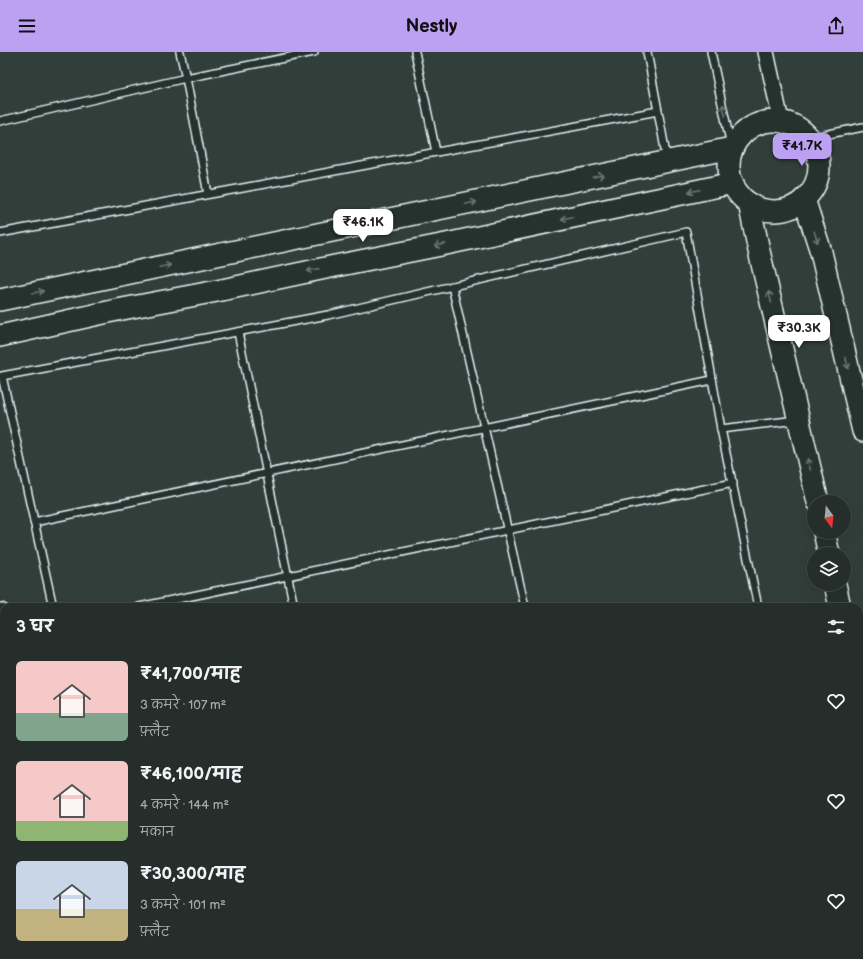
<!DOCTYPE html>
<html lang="hi">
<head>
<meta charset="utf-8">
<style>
	:root { --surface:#262e2b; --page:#2e3633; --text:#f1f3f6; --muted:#a4a8a9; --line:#424a47; --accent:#bca0f2 }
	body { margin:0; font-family:"Balsamiq Sans","Playpen Sans Deva",sans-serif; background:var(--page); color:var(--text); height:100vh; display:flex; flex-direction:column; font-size:15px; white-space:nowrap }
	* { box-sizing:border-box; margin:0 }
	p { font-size:13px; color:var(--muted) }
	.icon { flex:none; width:22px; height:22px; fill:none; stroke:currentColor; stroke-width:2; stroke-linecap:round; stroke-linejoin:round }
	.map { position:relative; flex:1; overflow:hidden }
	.sheet { position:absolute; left:0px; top:551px; width:863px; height:356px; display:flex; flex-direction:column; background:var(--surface); border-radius:12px 12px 0 0; box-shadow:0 4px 16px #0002,0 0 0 1px var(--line) }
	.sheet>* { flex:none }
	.needle { width:26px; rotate:165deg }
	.buttons { position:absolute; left:807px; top:443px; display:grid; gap:8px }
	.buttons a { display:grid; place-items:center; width:44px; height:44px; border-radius:50%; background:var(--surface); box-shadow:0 4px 16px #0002,0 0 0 1px var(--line); font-size:20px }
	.price { position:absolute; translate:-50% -34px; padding:0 9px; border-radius:8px; background:#fff; color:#222; font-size:13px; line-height:26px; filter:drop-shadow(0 1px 2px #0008) }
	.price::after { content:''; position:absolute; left:50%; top:24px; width:12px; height:9px; margin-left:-6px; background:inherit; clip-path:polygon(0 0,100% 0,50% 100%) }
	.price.on { background:var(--accent); color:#111 }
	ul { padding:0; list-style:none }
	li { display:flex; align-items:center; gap:12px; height:100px; padding:0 16px }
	li span { display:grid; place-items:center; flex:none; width:112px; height:80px; border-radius:6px; color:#555 }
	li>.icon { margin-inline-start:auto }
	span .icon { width:48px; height:48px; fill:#fffc; stroke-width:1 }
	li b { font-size:17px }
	h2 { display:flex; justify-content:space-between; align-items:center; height:48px; padding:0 16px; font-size:17px }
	header { display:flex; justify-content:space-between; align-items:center; height:52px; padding:0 16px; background:var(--accent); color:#111; font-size:18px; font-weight:800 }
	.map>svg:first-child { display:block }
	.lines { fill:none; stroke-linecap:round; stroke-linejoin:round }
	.lane-casing { stroke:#e8f1f8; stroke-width:10 }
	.street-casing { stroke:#e8f1f8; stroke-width:18 }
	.secondary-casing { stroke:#e8f1f8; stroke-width:24 }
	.lane { stroke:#26332d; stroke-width:7 }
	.street { stroke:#26332d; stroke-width:15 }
	.secondary { stroke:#26332d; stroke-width:21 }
	.oneway { stroke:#6a7674 }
</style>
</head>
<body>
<header><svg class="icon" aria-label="menu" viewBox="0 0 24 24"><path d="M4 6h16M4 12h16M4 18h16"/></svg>Nestly<svg class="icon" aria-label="share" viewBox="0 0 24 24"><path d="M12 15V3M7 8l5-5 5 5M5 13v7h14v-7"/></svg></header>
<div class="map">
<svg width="863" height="907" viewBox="0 0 863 907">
	<rect width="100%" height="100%" fill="#323e39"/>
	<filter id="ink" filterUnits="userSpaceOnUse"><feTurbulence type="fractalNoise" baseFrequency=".025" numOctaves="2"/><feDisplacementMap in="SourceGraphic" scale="8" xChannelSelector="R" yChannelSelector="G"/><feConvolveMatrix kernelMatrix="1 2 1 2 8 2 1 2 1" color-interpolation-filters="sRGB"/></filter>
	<g filter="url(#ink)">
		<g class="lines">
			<g class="lane-casing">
				<g id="lane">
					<path d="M180,0L186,26L314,0"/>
					<path d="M415,0L436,100"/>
					<path d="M711,0L731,94"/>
					<path d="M658,59L667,108"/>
					<path d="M0,69L186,26L208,142"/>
					<path d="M809,86L863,75"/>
					<path d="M0,181L658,59L647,0"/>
					<path d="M452,234L525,555"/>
					<path d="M238,280L294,555"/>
					<path d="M34,470L712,328"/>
					<path d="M53,555L2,324L328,263L686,180L721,377"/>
					<path d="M139,555L733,431"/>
					<path d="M758,555L721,377L797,368"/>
					<path d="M859,755L863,754"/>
					<path d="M130,903L131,907"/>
					<path d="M600,903L601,907"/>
					<path d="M832,903L833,907"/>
					<path d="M349,907L367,903"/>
				</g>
			</g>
			<g class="street-casing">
				<path id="street" d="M766,0L781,69"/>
			</g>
			<g class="secondary-casing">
				<g id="secondary">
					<circle cx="774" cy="114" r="45"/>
					<path d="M804,147L821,200L863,379"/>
					<path d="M749,151L759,199L818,450"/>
					<path d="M0,248L732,96"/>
					<path d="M0,284L117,258L217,239L335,214L446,192L733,131"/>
					<path d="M824,480L829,502"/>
					<path d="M835,532L840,555"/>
					<path d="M0,562L4,582"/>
					<path d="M859,648L863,667"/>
					<path d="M0,725L4,743"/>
					<path d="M39,903L40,907"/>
					<path d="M73,903L74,907"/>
				</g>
			</g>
			<use href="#lane" class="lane"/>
			<use href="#street" class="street"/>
			<use href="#secondary" class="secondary"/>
		</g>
		<defs><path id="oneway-shaft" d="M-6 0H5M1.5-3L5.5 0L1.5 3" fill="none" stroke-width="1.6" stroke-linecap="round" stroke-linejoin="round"/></defs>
		<g class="oneway">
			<use href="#oneway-shaft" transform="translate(724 58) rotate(-102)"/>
			<use href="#oneway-shaft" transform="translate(598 124) rotate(-12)"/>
			<use href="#oneway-shaft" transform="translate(694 139) rotate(168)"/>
			<use href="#oneway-shaft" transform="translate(471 151) rotate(-12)"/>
			<use href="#oneway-shaft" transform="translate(567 166) rotate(168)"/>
			<use href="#oneway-shaft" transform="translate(816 185) rotate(72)"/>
			<use href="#oneway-shaft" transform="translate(440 193) rotate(169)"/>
			<use href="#oneway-shaft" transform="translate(165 214) rotate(-12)"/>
			<use href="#oneway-shaft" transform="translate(313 218) rotate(168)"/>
			<use href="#oneway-shaft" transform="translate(38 240) rotate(-12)"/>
			<use href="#oneway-shaft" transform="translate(770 245) rotate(-104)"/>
			<use href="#oneway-shaft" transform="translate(847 311) rotate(77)"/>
			<use href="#oneway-shaft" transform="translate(809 412) rotate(-103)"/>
		</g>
	</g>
</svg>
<div class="buttons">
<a><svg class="needle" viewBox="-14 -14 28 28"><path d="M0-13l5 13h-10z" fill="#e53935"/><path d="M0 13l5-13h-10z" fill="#a4a8a9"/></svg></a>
<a><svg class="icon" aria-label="layers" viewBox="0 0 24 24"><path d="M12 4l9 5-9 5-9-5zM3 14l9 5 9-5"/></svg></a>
</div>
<b class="price on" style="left:802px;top:115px">₹41.7K</b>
<b class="price" style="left:363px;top:191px">₹46.1K</b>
<b class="price" style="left:799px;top:297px">₹30.3K</b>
<section class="sheet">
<h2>3 घर<svg class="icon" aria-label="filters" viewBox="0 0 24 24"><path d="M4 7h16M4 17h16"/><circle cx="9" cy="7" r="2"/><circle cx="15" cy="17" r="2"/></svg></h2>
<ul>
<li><span style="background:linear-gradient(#f6c9c9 65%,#7fa58c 0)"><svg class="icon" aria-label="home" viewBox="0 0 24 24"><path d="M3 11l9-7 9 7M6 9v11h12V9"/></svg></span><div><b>₹41,700/माह</b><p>3 कमरे · 107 m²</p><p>फ़्लैट</p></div><svg class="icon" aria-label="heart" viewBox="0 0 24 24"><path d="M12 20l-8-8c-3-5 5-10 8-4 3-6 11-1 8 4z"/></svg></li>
<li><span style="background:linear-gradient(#f6c9c9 75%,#8fb573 0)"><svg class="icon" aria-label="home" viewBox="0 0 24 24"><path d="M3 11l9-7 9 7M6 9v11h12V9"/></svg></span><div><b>₹46,100/माह</b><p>4 कमरे · 144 m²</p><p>मकान</p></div><svg class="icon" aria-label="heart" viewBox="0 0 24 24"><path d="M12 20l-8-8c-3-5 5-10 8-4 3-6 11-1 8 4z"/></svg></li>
<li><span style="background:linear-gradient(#c9d6e8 60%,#c2b280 0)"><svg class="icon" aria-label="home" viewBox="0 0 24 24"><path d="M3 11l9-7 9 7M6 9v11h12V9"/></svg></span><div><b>₹30,300/माह</b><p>3 कमरे · 101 m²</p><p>फ़्लैट</p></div><svg class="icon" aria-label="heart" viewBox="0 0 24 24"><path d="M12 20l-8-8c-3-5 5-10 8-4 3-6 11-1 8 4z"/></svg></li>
</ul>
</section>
</div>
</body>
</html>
